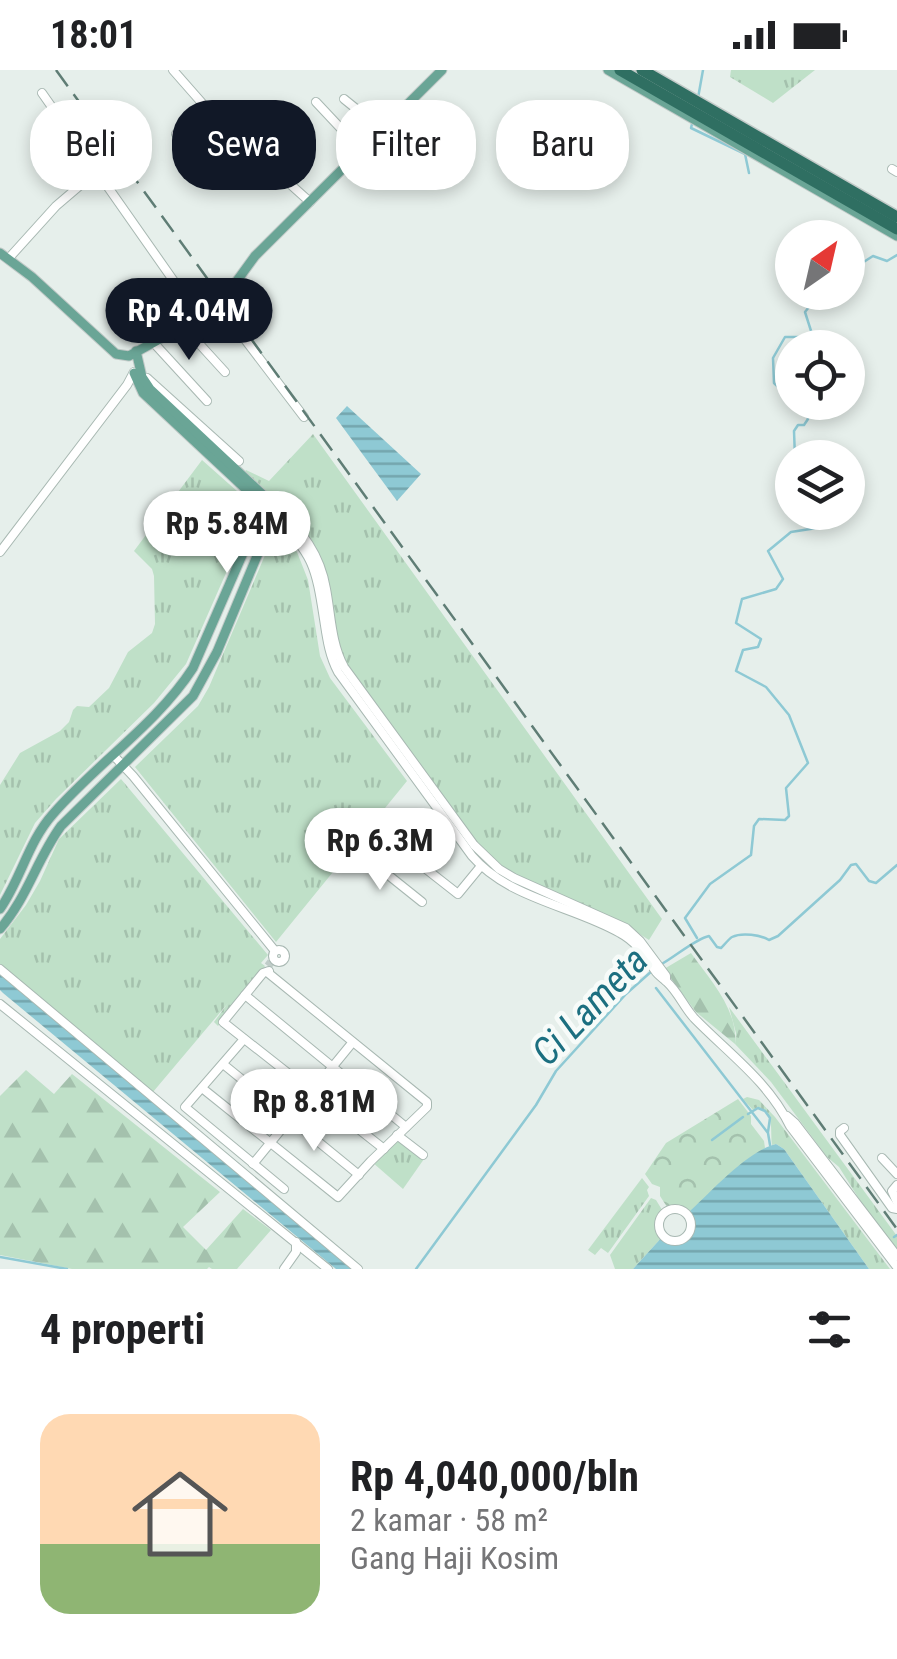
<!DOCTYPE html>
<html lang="id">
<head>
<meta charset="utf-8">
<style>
	:root { --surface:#fff; --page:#f6f6f6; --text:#202124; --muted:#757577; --accent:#111827 }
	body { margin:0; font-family:"Roboto Condensed",sans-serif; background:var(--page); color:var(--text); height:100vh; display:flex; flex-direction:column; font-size:38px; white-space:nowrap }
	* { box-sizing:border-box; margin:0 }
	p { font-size:32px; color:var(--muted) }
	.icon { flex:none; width:55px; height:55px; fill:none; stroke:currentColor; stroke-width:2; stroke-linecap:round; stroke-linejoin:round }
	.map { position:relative; height:1199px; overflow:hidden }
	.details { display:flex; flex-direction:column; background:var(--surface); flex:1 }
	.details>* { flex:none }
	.top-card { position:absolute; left:30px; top:30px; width:838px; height:90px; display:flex; gap:20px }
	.needle { width:65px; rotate:34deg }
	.fabs { position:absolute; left:775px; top:150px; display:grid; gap:20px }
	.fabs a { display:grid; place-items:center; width:90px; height:90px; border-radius:50%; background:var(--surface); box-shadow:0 5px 15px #0003; font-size:50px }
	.price { position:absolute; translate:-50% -85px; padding:0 22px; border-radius:35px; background:#fff; color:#222; font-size:32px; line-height:65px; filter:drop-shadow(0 2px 5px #0008) }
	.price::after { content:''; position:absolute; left:50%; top:60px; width:30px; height:22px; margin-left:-15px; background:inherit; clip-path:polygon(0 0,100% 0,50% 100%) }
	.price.selected { background:var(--accent); color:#fff }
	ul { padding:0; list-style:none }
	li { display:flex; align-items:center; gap:30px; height:250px; padding:0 40px }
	li span { display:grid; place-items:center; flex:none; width:280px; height:200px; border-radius:30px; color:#555 }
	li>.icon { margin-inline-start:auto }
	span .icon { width:120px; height:120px; fill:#fffc; stroke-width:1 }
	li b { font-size:42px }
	h2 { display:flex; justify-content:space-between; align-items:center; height:120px; padding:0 40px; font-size:42px }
	.tag { padding:0 35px; border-radius:40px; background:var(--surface); box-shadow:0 5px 15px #0003; font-size:35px; line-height:90px }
	.tag.selected { background:var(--accent); color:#fff }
	.status { display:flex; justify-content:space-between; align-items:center; height:70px; padding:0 50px; background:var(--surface); direction:ltr }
	.status svg { height:28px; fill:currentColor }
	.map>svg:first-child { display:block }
	.grass { fill:url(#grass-tufts) }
	.forest { fill:url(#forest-firs) }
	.park { fill:url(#park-crowns) }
	.water { fill:url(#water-rules) }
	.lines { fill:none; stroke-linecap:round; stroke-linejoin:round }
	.stream { stroke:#8ec9d4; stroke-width:2.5 }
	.minor-tunnel { stroke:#bfccc8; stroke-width:8; stroke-dasharray:8 4; stroke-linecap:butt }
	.minor-casing { stroke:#a8b8b2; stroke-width:10 }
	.major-casing { stroke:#c2cac8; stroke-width:11 }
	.highway-casing { stroke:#c2cac8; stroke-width:14 }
	.minor { stroke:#fff; stroke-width:8 }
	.major { stroke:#6aa596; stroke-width:9 }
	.highway { stroke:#2f6f62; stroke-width:11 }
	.rail { stroke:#5f7d75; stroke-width:2.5; stroke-dasharray:20 10; stroke-linecap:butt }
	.labels { text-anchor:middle; stroke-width:9; stroke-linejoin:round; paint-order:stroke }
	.water-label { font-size:38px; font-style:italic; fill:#1c6f80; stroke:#f7fbf9 }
</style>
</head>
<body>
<div class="status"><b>18:01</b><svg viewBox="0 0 49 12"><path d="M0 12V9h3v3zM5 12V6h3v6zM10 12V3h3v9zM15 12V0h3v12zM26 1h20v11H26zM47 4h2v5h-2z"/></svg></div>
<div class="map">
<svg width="897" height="1199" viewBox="0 0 897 1199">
	<defs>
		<pattern id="grass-tufts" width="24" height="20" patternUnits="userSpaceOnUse" patternTransform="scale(2.5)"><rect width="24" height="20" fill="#bfe0c8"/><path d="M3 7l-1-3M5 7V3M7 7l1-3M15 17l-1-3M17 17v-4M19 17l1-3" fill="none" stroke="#a4c1ad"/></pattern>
		<pattern id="forest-firs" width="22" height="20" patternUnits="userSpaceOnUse" patternTransform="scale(2.5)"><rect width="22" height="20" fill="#bfe0c8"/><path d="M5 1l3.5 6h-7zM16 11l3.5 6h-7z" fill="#a4c1ad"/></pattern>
		<pattern id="park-crowns" width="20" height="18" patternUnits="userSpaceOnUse" patternTransform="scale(2.5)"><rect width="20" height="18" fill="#bfe0c8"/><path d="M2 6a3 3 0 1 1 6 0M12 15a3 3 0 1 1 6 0" fill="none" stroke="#a4c1ad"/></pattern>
		<pattern id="water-rules" width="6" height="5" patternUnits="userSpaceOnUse" patternTransform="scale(2.5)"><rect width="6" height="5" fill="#8ec9d4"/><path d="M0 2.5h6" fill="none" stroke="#74a5ad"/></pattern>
	</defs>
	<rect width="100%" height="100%" fill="#e6efeb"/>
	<g class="grass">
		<path d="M731,0H815L773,33L730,7Z"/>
		<path d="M313,364L662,849L649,870L627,856L515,805L501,797L477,773L347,596C332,562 332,525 321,490C309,453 272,428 244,403L246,400L269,411Z"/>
		<path d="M202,390L255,437L186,594L154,633L56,729L35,753L0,825V715L20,683L60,661L69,652L73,640L77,636L89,637L109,618L128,582L152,563L155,554L154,506L152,499L134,481Z"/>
		<path d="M277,457L297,482L308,510L320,586L330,608L407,711L276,872L135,697L198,636L209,617Z"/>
		<path d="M121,709L268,885L261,893L265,896L262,901L218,956L214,952L228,933L153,1022L0,895V869L26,835L40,811L59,769Z"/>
		<path d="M729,937L897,1166V1179L861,1132L839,1097L827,1087L771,1012L735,974L736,963Z"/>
		<path d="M747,1027L759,1030L775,1047L890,1199H869L784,1079L776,1074L772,1075C770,1059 775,1045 758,1037L753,1040L743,1029Z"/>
		<path d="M397,1068L424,1089L403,1119L372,1092Z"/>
		<path d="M642,1108L649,1117L647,1120L649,1126L608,1183L601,1178L595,1185L588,1180Z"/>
		<path d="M651,1128L656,1130L664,1143L658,1154L663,1166L633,1199H615L610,1185Z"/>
	</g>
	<g class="forest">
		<path d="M691,883C710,910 738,939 735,974L696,942L664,899Z"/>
		<path d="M26,1000L54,1024L72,1004L220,1122L183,1157L206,1180L243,1139L271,1160L237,1199H212L209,1197L207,1199H72L0,1185V1026Z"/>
	</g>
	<path class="park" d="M738,1029L751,1046V1054L764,1071L765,1078L744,1093L687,1144L678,1139L669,1140L660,1126V1117L652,1114L645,1104L666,1073Z"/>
	<g class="water">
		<path d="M347,336L421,404L397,431L336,348Z"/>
		<path d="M0,905L355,1199H336L3,923L0,920Z"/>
		<path d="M776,1074L784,1079L869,1199H633L663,1166L675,1172L686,1167L691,1157L687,1144C710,1123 747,1081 776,1074Z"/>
	</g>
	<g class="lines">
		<g class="stream">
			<path d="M698,28L703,0"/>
			<path d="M693,50L691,58L745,84L749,103"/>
			<path d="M848,202L873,186L887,191L897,185"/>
			<path d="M792,330L774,313L773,288L785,267H805L812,264L805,242L821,222"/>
			<path d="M795,332L807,345L808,349L804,355H798L794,361L795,388"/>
			<path d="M792,429L783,436L788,444L796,442"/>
			<path d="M697,868L685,848L710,814L751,785L754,756L759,749L785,750L789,746L786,718L808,693L789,645L766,617L736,601L743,580L758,577L761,569L736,553L742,529L776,519L783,509L768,481L791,462L823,457L835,446L832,442"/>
			<path d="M660,895C675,887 695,869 709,866L717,877L721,878C723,876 730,868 732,867C742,862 761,865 769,870L778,866L840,810L851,795L856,794L869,811L876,813L897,795"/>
			<path d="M656,918L768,1063L770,1075"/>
			<path d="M748,1044L758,1038L765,1041L770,1048L768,1062"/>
			<path d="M712,1070L743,1047"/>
			<path d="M894,1167L897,1165"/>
			<path d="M0,1187L67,1199"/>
			<path d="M416,1199L536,1035L556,1001L626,924L653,900"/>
		</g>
		<path class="minor-tunnel" d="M268,896L271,892"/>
		<g class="minor-casing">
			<g id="minor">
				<path d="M173,0L209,41L310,132"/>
				<path d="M42,23L199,247"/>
				<path d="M344,29L370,50L381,63"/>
				<path d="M316,32L362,81"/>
				<path d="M176,64L185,60H190L209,41"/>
				<path d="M236,65L262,40"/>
				<path d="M224,79L237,66"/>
				<path d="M892,99L897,102"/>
				<path d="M9,188L56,136L97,101"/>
				<path d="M218,234L304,347"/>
				<path d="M183,256L225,302"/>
				<path d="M152,271L207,331"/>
				<path d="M147,308L239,391"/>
				<path d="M277,438C302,461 320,484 326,519C331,545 331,573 344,597L474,775L499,799L514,808L626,858L640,871L666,906V911"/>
				<path d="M274,446C313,483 316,497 324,549C327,568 329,585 338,602L472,786C509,829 573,836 620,863C637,872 645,886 656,902C659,906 663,908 667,912C678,922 684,937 694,948C728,983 768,1011 790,1056L897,1197"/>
				<path d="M0,482L127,315L134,302"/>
				<path d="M113,685L133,706L275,881"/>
				<path d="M422,832L362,784L379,762L458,824L481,796"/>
				<circle cx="279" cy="886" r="6"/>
				<path d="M0,899L358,1199"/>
				<path d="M269,901L263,903L223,952L384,1079"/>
				<path d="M245,925L406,1057"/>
				<path d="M0,934L328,1199"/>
				<path d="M244,969L185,1037L284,1119"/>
				<path d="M223,994L359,1105"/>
				<path d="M202,1018L338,1127L371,1091L427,1037V1032L267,902"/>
				<path d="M787,1046L795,1053L897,1186"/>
				<path d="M844,1058L840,1061V1065L892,1138L897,1139"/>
				<path d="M397,1065L423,1085"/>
				<path d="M882,1088L897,1104"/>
				<path d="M253,1094L352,973"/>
				<path d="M897,1115L892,1121L897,1132"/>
				<circle cx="675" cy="1155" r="16"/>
				<path d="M284,1199L296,1182V1172"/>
			</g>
		</g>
		<g class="major-casing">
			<g id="major">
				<path d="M608,0L897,166"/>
				<path d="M0,183L32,207L116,284L129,286L183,256L223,230L255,186L442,0"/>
				<path d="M134,303L143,323L265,437"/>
				<path d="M0,839C21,809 28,772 53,744C97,693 156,655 193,598L267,428"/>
				<path d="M0,859C27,828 37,789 61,756L193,626L217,582L277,438L150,319L142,307L136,281"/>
			</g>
		</g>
		<g class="highway-casing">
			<g id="highway">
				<path d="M620,0L897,159"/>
				<path d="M642,0L897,147"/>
			</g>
		</g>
		<use href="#minor" class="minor"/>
		<use href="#major" class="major"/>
		<use href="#highway" class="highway"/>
		<path class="rail" d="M56,0L897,1159"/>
	</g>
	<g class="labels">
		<g class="water-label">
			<text transform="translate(590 936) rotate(-46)" y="13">Ci Lameta</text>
		</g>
	</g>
</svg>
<div class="fabs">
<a><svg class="needle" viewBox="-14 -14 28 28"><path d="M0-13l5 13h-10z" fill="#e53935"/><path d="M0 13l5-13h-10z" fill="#757577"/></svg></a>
<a><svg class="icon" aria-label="locate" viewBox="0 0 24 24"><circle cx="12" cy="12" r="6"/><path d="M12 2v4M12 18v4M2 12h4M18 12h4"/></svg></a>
<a><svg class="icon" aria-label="layers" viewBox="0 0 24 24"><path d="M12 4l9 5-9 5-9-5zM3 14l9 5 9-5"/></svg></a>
</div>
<b class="price selected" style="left:189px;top:293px">Rp 4.04M</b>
<b class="price" style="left:227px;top:506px">Rp 5.84M</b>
<b class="price" style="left:380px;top:823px">Rp 6.3M</b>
<b class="price" style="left:314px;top:1084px">Rp 8.81M</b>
<div class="top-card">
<a class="tag">Beli</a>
<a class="tag selected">Sewa</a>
<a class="tag">Filter</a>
<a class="tag">Baru</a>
</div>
</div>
<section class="details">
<h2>4 properti<svg class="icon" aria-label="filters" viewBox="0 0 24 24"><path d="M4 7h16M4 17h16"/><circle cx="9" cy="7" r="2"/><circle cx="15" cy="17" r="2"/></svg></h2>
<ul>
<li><span style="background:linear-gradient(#ffd9b3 65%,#8fb573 0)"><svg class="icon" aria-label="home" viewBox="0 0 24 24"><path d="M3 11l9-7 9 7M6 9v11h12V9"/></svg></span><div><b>Rp 4,040,000/bln</b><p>2 kamar · 58 m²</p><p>Gang Haji Kosim</p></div></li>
</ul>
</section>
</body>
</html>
